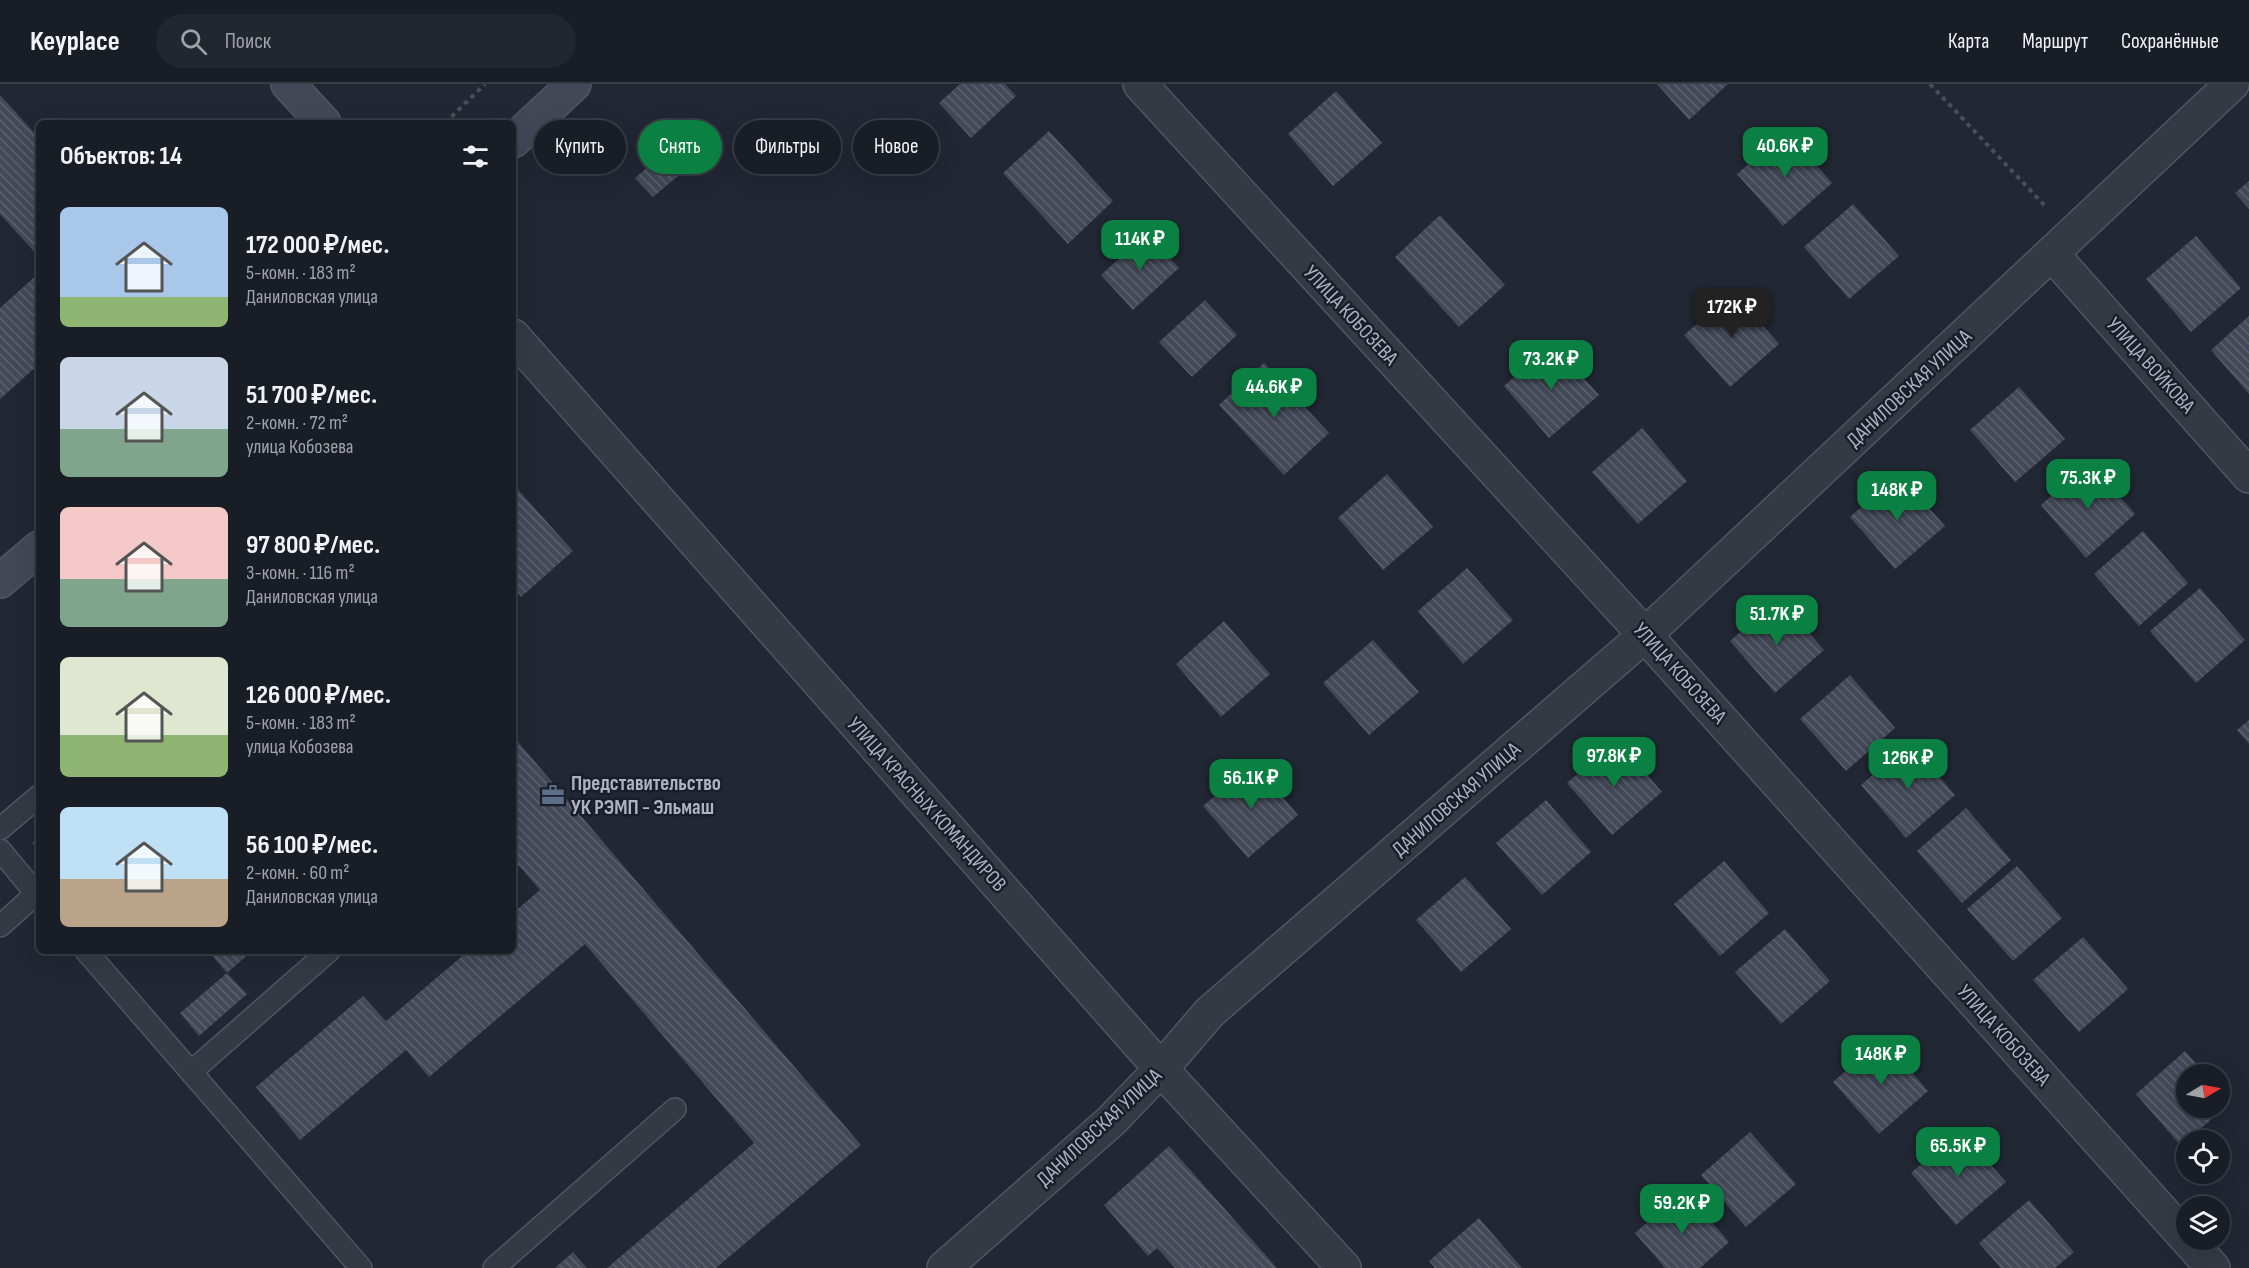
<!DOCTYPE html>
<html lang="ru">
<head>
<meta charset="utf-8">
<style>
	:root { --surface:#191d26; --page:#22262e; --text:#f1f3f6; --muted:#9fa2a7; --line:#373b43; --accent:#0b8043 }
	body { margin:0; font-family:"Sofia Sans Condensed",sans-serif; background:var(--page); color:var(--text); height:100vh; display:flex; flex-direction:column; font-size:22px; white-space:nowrap }
	* { box-sizing:border-box; margin:0 }
	p { font-size:20px; color:var(--muted) }
	.icon { flex:none; width:33px; height:33px; fill:none; stroke:currentColor; stroke-width:2; stroke-linecap:round; stroke-linejoin:round }
	.map { position:relative; flex:1; overflow:hidden }
	.sheet { position:absolute; left:36px; top:36px; width:480px; height:834px; display:flex; flex-direction:column; background:var(--surface); border-radius:9px; box-shadow:0 6px 24px #0002,0 0 0 2px var(--line) }
	.sheet>* { flex:none }
	.banner { position:absolute; left:534px; top:36px; width:570px; height:54px; display:flex; gap:12px }
	.needle { width:39px; rotate:80deg }
	.controls { position:absolute; left:2176px; top:980px; display:grid; gap:12px }
	.controls a { display:grid; place-items:center; width:54px; height:54px; border-radius:50%; background:var(--surface); box-shadow:0 6px 24px #0002,0 0 0 2px var(--line); font-size:30px }
	.price { position:absolute; translate:-50% -51px; padding:0 14px; border-radius:12px; background:var(--accent); color:#fff; font-size:20px; line-height:39px; filter:drop-shadow(0 2px 3px #0008) }
	.price::after { content:''; position:absolute; left:50%; top:36px; width:18px; height:14px; margin-left:-9px; background:inherit; clip-path:polygon(0 0,100% 0,50% 100%) }
	.price.active { background:#222; color:#fff }
	ul { padding:0; list-style:none }
	li { display:flex; align-items:center; gap:18px; height:150px; padding:0 24px }
	li span { display:grid; place-items:center; flex:none; width:168px; height:120px; border-radius:9px; color:#555 }
	li>.icon { margin-inline-start:auto }
	span .icon { width:72px; height:72px; fill:#fffc; stroke-width:1 }
	li b { font-size:26px }
	h2 { display:flex; justify-content:space-between; align-items:center; height:72px; padding:0 24px; font-size:26px }
	.pill { padding:0 21px; border-radius:27px; background:var(--surface); box-shadow:0 6px 24px #0002,0 0 0 2px var(--line); font-size:21px; line-height:54px }
	.pill.active { background:var(--accent); color:#fff }
	header { display:flex; align-items:center; gap:36px; box-sizing:border-box; height:84px; padding:0 30px; background:var(--surface); border-bottom:2px solid var(--line) }
	header strong { font-size:28px }
	nav { display:flex; gap:33px; margin-inline-start:auto; font-size:21px }
	.search { width:420px; height:54px; background:var(--page); display:flex; align-items:center; gap:15px; box-sizing:border-box; padding:0 21px; border-radius:33px; color:var(--muted); font-size:22px }
	.map>svg:first-child { display:block }
	.building { fill:url(#building-back-hatch) }
	.lines { fill:none; stroke-linecap:round; stroke-linejoin:round }
	.lane-casing { stroke:#525662; stroke-width:24 }
	.street-casing { stroke:#525662; stroke-width:36 }
	.secondary-casing { stroke:#525662; stroke-width:36 }
	.path { stroke:#455156; stroke-width:4; stroke-dasharray:4.5 4.5; stroke-linecap:butt }
	.lane { stroke:#343944; stroke-width:21 }
	.street { stroke:#343944; stroke-width:33 }
	.secondary { stroke:#434857; stroke-width:33 }
	.labels { text-anchor:middle; stroke-width:5; stroke-linejoin:round; paint-order:stroke }
	.street-label { font-size:21px; fill:#aeb3c1; stroke:#1a1e29 }
	.poi-label { font-size:21px; font-weight:bold; fill:#aeb3c1; stroke:#1a1e29; text-anchor:start }
</style>
</head>
<body>
<header>
<strong>Keyplace</strong>
<div class="search"><svg class="icon" aria-label="search" viewBox="0 0 24 24"><circle cx="10" cy="10" r="6"/><path d="M15 15l6 6"/></svg>Поиск</div>
<nav><a>Карта</a><a>Маршрут</a><a>Сохранённые</a></nav>
</header>
<div class="map">
<svg width="2249" height="1184" viewBox="0 0 2249 1184">
	<defs>
		<pattern id="building-back-hatch" width="6" height="6" patternUnits="userSpaceOnUse" patternTransform="scale(1.5)"><rect width="6" height="6" fill="#434958"/><path d="M-1 5l2 2M0 0l6 6M5-1l2 2" fill="none" stroke="#5c616e"/></pattern>
	</defs>
	<rect width="100%" height="100%" fill="#212733"/>
	<g class="building">
		<path d="M960,0H1005L1016,12L971,54L939,19Z"/>
		<path d="M1657,0H1728L1689,36Z"/>
		<path d="M1336,7L1382,59L1333,102L1288,50Z"/>
		<path d="M0,11L39,54V173L0,130Z"/>
		<path d="M1049,47L1113,117L1068,160L1003,89Z"/>
		<path d="M1787,47L1832,99L1783,142L1737,90Z"/>
		<path d="M673,62L691,81L653,113L635,94Z"/>
		<path d="M2249,97V125L2235,109Z"/>
		<path d="M1853,120L1899,172L1849,215L1804,163Z"/>
		<path d="M1440,131L1505,201L1459,243L1395,173Z"/>
		<path d="M1147,149L1179,184L1133,226L1101,191Z"/>
		<path d="M2196,152L2241,204L2191,248L2146,195Z"/>
		<path d="M39,189V280L0,315V224Z"/>
		<path d="M1734,208L1779,260L1730,303L1684,251Z"/>
		<path d="M1205,216L1237,251L1192,293L1159,258Z"/>
		<path d="M2249,232V310L2211,266Z"/>
		<path d="M1553,259L1599,311L1549,354L1504,302Z"/>
		<path d="M1264,279L1329,349L1284,391L1219,321Z"/>
		<path d="M2019,303L2065,355L2015,398L1970,346Z"/>
		<path d="M1642,344L1687,397L1638,440L1592,388Z"/>
		<path d="M2090,378L2135,430L2086,474L2041,421Z"/>
		<path d="M1387,390L1433,443L1383,486L1338,434Z"/>
		<path d="M1899,390L1945,442L1895,485L1850,433Z"/>
		<path d="M513,400L573,467L521,513L513,503Z"/>
		<path d="M2143,447L2188,499L2139,542L2094,490Z"/>
		<path d="M1467,484L1513,536L1463,580L1418,527Z"/>
		<path d="M2200,504L2245,556L2196,599L2150,547Z"/>
		<path d="M1779,514L1824,566L1775,609L1730,557Z"/>
		<path d="M1224,537L1270,590L1221,633L1176,580Z"/>
		<path d="M1373,556L1419,608L1369,651L1323,599Z"/>
		<path d="M1850,591L1895,644L1846,687L1800,635Z"/>
		<path d="M2249,636V660L2237,646Z"/>
		<path d="M513,652L861,1061L716,1184H607L754,1059L585,860L429,993L406,966L300,1056L256,1003L363,912L386,937L468,867H513V829L540,806L513,775Z"/>
		<path d="M1617,656L1662,708L1612,751L1567,699Z"/>
		<path d="M1910,658L1955,711L1906,754L1861,701Z"/>
		<path d="M1253,679L1298,731L1248,774L1203,722Z"/>
		<path d="M1546,716L1591,768L1542,811L1496,759Z"/>
		<path d="M1966,724L2011,776L1962,819L1917,767Z"/>
		<path d="M39,753V767L32,759Z"/>
		<path d="M1724,777L1769,829L1720,872L1674,820Z"/>
		<path d="M2017,782L2062,834L2013,877L1967,825Z"/>
		<path d="M1465,793L1511,845L1461,888L1416,836Z"/>
		<path d="M1785,845L1830,897L1781,940L1735,888Z"/>
		<path d="M2083,853L2128,905L2079,948L2033,896Z"/>
		<path d="M208,867H252L227,889L247,910L199,952L180,929L227,889Z"/>
		<path d="M1883,955L1928,1007L1879,1050L1833,998Z"/>
		<path d="M2185,967L2205,990H2187V1023H2220V1007L2230,1019L2181,1062L2136,1010Z"/>
		<path d="M1960,1046L2006,1098L1956,1141L1911,1089Z"/>
		<path d="M1750,1048L1796,1100L1746,1143L1701,1091Z"/>
		<path d="M1169,1062L1277,1184H1175L1157,1164L1148,1172L1104,1121Z"/>
		<path d="M1684,1106L1729,1158L1700,1184H1665L1635,1149Z"/>
		<path d="M2029,1116L2074,1168L2055,1184H2001L1979,1159Z"/>
		<path d="M1479,1134L1522,1184H1435L1429,1177Z"/>
		<path d="M573,1168L587,1184H555Z"/>
	</g>
	<g class="lines">
		<g class="lane-casing">
			<g id="lane">
				<path d="M0,745L39,712"/>
				<path d="M0,766L39,813"/>
				<path d="M0,842L36,810"/>
				<path d="M86,867L361,1184"/>
				<path d="M191,988L329,867"/>
				<path d="M494,1184L675,1025"/>
			</g>
		</g>
		<g class="street-casing">
			<g id="street">
				<path d="M1140,0L1645,551L2213,1184"/>
				<path d="M2052,170L2249,392"/>
				<path d="M513,252L1161,985L1344,1184"/>
				<path d="M944,1184L1111,1037L1161,985L1210,928L1645,551L2232,0"/>
			</g>
		</g>
		<g class="secondary-casing">
			<g id="secondary">
				<path d="M288,0L324,39"/>
				<path d="M513,57L574,0"/>
				<path d="M0,497L39,464"/>
			</g>
		</g>
		<g class="path">
			<path d="M1930,0L2047,124"/>
			<path d="M445,39L485,0"/>
		</g>
		<use href="#lane" class="lane"/>
		<use href="#street" class="street"/>
		<use href="#secondary" class="secondary"/>
	</g>
	<defs>
		<g id="office-bare" transform="scale(1.8)"><path d="M-6-3h4V-5.5h4V-3h4V5H-6ZM-1-4.5V-3h2v-1.5ZM-6 0V1H6V0Z" fill="#5c6f8a" stroke="#1a1e29" stroke-width="2.5" paint-order="stroke"/></g>
	</defs>
	<g fill-rule="evenodd">
		<use href="#office-bare" x="553" y="711"/>
	</g>
	<g class="labels">
		<g class="street-label">
			<text transform="translate(1351 231) rotate(47)" y="7">УЛИЦА КОБОЗЕВА</text>
			<text transform="translate(2151 281) rotate(48)" y="7">УЛИЦА ВОЙКОВА</text>
			<text transform="translate(1909 304) rotate(-43)" y="7">ДАНИЛОВСКАЯ УЛИЦА</text>
			<text transform="translate(1680 589) rotate(48)" y="7">УЛИЦА КОБОЗЕВА</text>
			<text transform="translate(1456 715) rotate(-41)" y="7">ДАНИЛОВСКАЯ УЛИЦА</text>
			<text transform="translate(927 720) rotate(48)" y="7">УЛИЦА КРАСНЫХ КОМАНДИРОВ</text>
			<text transform="translate(2004 951) rotate(48)" y="7">УЛИЦА КОБОЗЕВА</text>
			<text transform="translate(1099 1043) rotate(-43)" y="7">ДАНИЛОВСКАЯ УЛИЦА</text>
		</g>
		<g class="poi-label">
			<text x="571" y="706">Представительство<tspan x="571" dy="24">УК РЭМП - Эльмаш</tspan></text>
		</g>
	</g>
</svg>
<div class="controls">
<a><svg class="needle" viewBox="-14 -14 28 28"><path d="M0-13l5 13h-10z" fill="#e53935"/><path d="M0 13l5-13h-10z" fill="#9fa2a7"/></svg></a>
<a><svg class="icon" aria-label="locate" viewBox="0 0 24 24"><circle cx="12" cy="12" r="6"/><path d="M12 2v4M12 18v4M2 12h4M18 12h4"/></svg></a>
<a><svg class="icon" aria-label="layers" viewBox="0 0 24 24"><path d="M12 4l9 5-9 5-9-5zM3 14l9 5 9-5"/></svg></a>
</div>
<b class="price" style="left:1785px;top:94px">40.6K ₽</b>
<b class="price" style="left:1140px;top:187px">114K ₽</b>
<b class="price active" style="left:1732px;top:255px">172K ₽</b>
<b class="price" style="left:1551px;top:307px">73.2K ₽</b>
<b class="price" style="left:1274px;top:335px">44.6K ₽</b>
<b class="price" style="left:2088px;top:426px">75.3K ₽</b>
<b class="price" style="left:1897px;top:438px">148K ₽</b>
<b class="price" style="left:1777px;top:562px">51.7K ₽</b>
<b class="price" style="left:1614px;top:704px">97.8K ₽</b>
<b class="price" style="left:1908px;top:706px">126K ₽</b>
<b class="price" style="left:1251px;top:726px">56.1K ₽</b>
<b class="price" style="left:1881px;top:1002px">148K ₽</b>
<b class="price" style="left:1958px;top:1094px">65.5K ₽</b>
<b class="price" style="left:1682px;top:1151px">59.2K ₽</b>
<div class="banner">
<a class="pill">Купить</a>
<a class="pill active">Снять</a>
<a class="pill">Фильтры</a>
<a class="pill">Новое</a>
</div>
<section class="sheet">
<h2>Объектов: 14<svg class="icon" aria-label="filters" viewBox="0 0 24 24"><path d="M4 7h16M4 17h16"/><circle cx="9" cy="7" r="2"/><circle cx="15" cy="17" r="2"/></svg></h2>
<ul>
<li><span style="background:linear-gradient(#a9c7e8 75%,#8fb573 0)"><svg class="icon" aria-label="home" viewBox="0 0 24 24"><path d="M3 11l9-7 9 7M6 9v11h12V9"/></svg></span><div><b>172 000 ₽/мес.</b><p>5-комн. · 183 m²</p><p>Даниловская улица</p></div></li>
<li><span style="background:linear-gradient(#c9d6e8 60%,#7fa58c 0)"><svg class="icon" aria-label="home" viewBox="0 0 24 24"><path d="M3 11l9-7 9 7M6 9v11h12V9"/></svg></span><div><b>51 700 ₽/мес.</b><p>2-комн. · 72 m²</p><p>улица Кобозева</p></div></li>
<li><span style="background:linear-gradient(#f6c9c9 60%,#7fa58c 0)"><svg class="icon" aria-label="home" viewBox="0 0 24 24"><path d="M3 11l9-7 9 7M6 9v11h12V9"/></svg></span><div><b>97 800 ₽/мес.</b><p>3-комн. · 116 m²</p><p>Даниловская улица</p></div></li>
<li><span style="background:linear-gradient(#dfe7d0 65%,#8fb573 0)"><svg class="icon" aria-label="home" viewBox="0 0 24 24"><path d="M3 11l9-7 9 7M6 9v11h12V9"/></svg></span><div><b>126 000 ₽/мес.</b><p>5-комн. · 183 m²</p><p>улица Кобозева</p></div></li>
<li><span style="background:linear-gradient(#bfe0f5 60%,#b9a48a 0)"><svg class="icon" aria-label="home" viewBox="0 0 24 24"><path d="M3 11l9-7 9 7M6 9v11h12V9"/></svg></span><div><b>56 100 ₽/мес.</b><p>2-комн. · 60 m²</p><p>Даниловская улица</p></div></li>
</ul>
</section>
</div>
</body>
</html>
